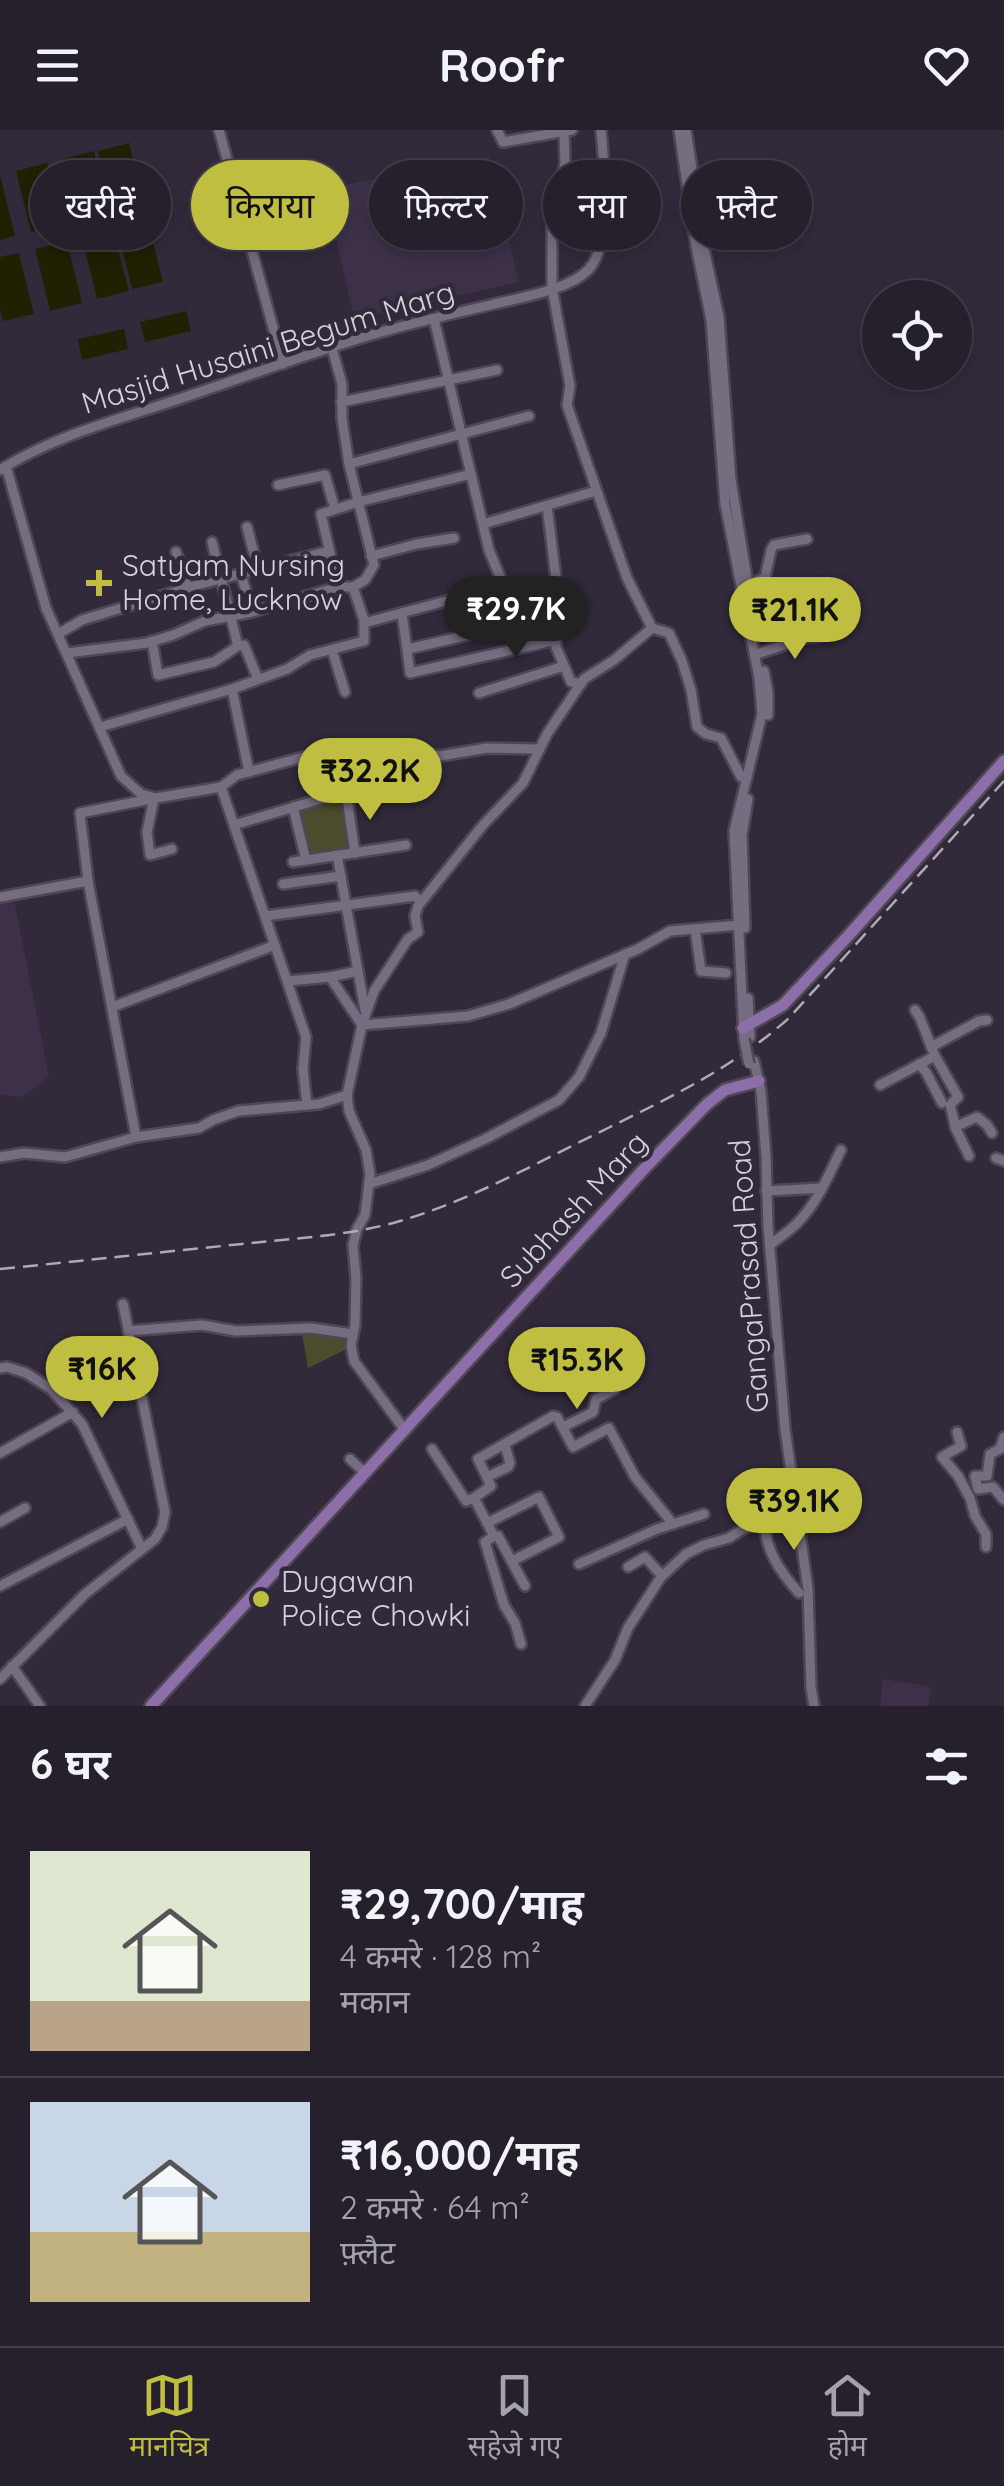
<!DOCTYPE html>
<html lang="hi">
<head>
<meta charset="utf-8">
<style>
	:root { --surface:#26202c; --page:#322d38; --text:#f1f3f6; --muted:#a4a3a9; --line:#423e48; --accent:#c0be40 }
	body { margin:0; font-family:Quicksand,"Noto Sans Devanagari",sans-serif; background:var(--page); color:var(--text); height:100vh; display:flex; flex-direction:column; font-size:38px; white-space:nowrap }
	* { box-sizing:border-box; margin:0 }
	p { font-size:32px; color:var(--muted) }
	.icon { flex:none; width:55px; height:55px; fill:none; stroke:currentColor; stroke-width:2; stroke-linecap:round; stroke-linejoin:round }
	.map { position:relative; height:1576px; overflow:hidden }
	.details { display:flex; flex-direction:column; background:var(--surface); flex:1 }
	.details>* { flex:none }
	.hud { position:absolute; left:30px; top:30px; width:945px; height:90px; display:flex; gap:20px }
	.fabs { position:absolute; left:862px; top:150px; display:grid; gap:20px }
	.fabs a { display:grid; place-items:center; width:110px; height:110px; border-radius:50%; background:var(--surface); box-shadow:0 5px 15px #0003,0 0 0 2px var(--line); font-size:50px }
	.price { position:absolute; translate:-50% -85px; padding:0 22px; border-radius:35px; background:var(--accent); color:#111; font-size:32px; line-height:65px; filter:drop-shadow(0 2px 5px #0008) }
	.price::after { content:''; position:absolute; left:50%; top:60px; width:30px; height:22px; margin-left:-15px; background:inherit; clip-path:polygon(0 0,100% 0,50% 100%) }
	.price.active { background:#222; color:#fff }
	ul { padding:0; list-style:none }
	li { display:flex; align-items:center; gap:30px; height:250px; padding:0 30px }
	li+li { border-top:2px solid var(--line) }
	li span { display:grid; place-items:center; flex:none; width:280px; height:200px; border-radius:0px; color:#555 }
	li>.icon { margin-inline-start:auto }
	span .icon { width:120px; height:120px; fill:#fffc; stroke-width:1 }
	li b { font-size:42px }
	h2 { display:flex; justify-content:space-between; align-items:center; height:120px; padding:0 30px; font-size:42px }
	.tag { padding:0 35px; border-radius:45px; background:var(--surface); box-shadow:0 5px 15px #0003,0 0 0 2px var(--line); font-size:35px; line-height:90px }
	.tag.active { background:var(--accent); color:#111 }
	header { display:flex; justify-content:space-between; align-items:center; height:130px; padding:0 30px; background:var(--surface); font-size:45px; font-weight:700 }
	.dock { display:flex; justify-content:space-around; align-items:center; height:140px; border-top:2px solid var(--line); background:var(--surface); font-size:28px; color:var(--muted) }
	.dock a { display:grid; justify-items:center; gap:5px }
	.dock .active { color:var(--accent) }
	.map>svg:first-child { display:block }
	.built { fill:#3c3149 }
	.green { fill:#4b4b2d }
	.water { fill:#212003 }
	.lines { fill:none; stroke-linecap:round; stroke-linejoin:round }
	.minor-casing { stroke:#4f4756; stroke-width:14 }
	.major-casing { stroke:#4f4756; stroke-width:16 }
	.minor { stroke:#766d81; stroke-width:9 }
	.major { stroke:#8c6fa9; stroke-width:11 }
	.rail { stroke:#b0aab6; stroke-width:2.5; stroke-dasharray:15 8; stroke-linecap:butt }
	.minor-bridge-casing { stroke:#4f4756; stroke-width:14; stroke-linecap:butt }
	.minor-bridge { stroke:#766d81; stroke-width:9 }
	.poi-dot { fill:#c0be40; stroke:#322a3b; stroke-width:4 }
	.labels { text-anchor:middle; stroke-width:9; stroke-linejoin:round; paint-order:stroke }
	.street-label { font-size:30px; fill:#d6d1dc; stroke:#322a3b }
	.poi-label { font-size:30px; fill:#d6d1dc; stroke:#322a3b; text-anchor:start }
</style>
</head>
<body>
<header><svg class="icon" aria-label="menu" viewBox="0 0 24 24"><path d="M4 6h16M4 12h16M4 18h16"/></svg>Roofr<svg class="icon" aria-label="heart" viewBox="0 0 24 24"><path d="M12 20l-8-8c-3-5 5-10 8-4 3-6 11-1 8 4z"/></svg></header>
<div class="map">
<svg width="1004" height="1576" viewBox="0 0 1004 1576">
	<rect width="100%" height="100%" fill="#322a3b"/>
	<g class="built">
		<path d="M489,27L519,152L354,189L325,58L434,39Z"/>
		<path d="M14,769L49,947L22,967L0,965V772Z"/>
		<path d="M883,1549L931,1557L928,1576H880Z"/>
	</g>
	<g class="green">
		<path d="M341,668L349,717L308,724L298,680Z"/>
		<path d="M302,1203L345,1206V1220L308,1238Z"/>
	</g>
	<g class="water">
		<path d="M129,13L144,74L113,82L98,21Z"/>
		<path d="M94,21L109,83L78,90L63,29Z"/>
		<path d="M47,33L62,94L31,102L16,41Z"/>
		<path d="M0,45L15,106L0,110Z"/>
		<path d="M148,91L163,152L132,159L117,98Z"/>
		<path d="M113,100L129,161L97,169L82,108Z"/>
		<path d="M67,112L82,173L50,181L35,119Z"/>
		<path d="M19,123L34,184L3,191L0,180V127Z"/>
		<path d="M186,181L191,201L145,212L140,192Z"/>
		<path d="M124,199L128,219L82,230L78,209Z"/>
	</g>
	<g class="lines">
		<g class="minor-casing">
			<g id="minor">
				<path d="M219,0L283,234"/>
				<path d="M497,0L503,12L572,0"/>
				<path d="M679,0L696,116L711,190L725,374L759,548L762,584L734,701L744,909"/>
				<path d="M686,0L705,123L719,187L731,350L750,467"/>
				<path d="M564,1L565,34L552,90V158L570,256L567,275L627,448L652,498L669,503L682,531L691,560L697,597L706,604L721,608L741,647L747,648"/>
				<path d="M341,272L497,240"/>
				<path d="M349,334L529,286"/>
				<path d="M6,336L46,478L121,646L141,664L156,668L221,657L237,645L322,622L360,615L440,626L487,618L540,619"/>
				<path d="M0,340C53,306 117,290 176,270C245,247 314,221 385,201C424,190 464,181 503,172C528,166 569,159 588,140C613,115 604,34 601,0"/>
				<path d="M278,355L325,345L335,379"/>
				<path d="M547,376L557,456L556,517L571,552L581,554"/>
				<path d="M483,394L596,361"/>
				<path d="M247,397L258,439"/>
				<path d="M212,412L238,516"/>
				<path d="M176,422L188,458"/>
				<path d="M371,426L417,414L454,408"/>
				<path d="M241,444L252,482"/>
				<path d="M748,455L765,448L771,420L774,415L807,409"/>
				<path d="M338,457L321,384L358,372L471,344"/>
				<path d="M402,483L410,543L556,510"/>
				<path d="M364,493L502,456L503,454L489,420L434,189"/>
				<path d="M58,504L82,490L197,455L329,421"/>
				<path d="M152,511L158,545L214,532L238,516L244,515L258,549"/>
				<path d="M408,519L490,500L556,489"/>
				<path d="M332,520L345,562"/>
				<path d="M67,523L147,513L173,505L205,491L252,482L338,457H353"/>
				<path d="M760,523L806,508L822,506"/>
				<path d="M764,541L768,562V585"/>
				<path d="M232,559L249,642"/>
				<path d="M479,563L564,536"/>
				<path d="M100,597L232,559L287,539L310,525L364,511V490L353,457L365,450L374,435L349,334L342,289V254L332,218"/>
				<path d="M221,657L306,907L303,939L307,975"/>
				<path d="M154,668L147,702L150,725L172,719"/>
				<path d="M347,668L355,723"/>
				<path d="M293,677L306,730"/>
				<path d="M234,695L324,668"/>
				<path d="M337,725L365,880"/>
				<path d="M293,732L406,715"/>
				<path d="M283,754L341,746"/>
				<path d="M0,767L88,751"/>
				<path d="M265,786L415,766L421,772"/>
				<path d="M745,798L742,705L748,669"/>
				<path d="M695,799L701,841L726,843"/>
				<path d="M330,847L358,841"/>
				<path d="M288,851L330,847L362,895"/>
				<path d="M748,868L750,907"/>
				<path d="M112,877L275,815"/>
				<path d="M915,880L920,888L935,926L958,967L950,975L956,999L969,1026"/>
				<path d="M362,895L468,886L509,874L638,819L670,801L739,795"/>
				<path d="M931,917L979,891L987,890"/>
				<path d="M754,931L761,961L766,1027L768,1096L785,1299L808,1459L811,1557L814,1576"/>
				<path d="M919,934L926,942L942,973"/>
				<path d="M880,955L935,926"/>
				<path d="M955,997L977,987L987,995L992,1003"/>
				<path d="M136,1007L88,751L80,683L151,669"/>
				<path d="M0,1027L24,1023L65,1027L136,1007L199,998L213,990L238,981L319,974L347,965"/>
				<path d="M996,1028L1004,1031"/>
				<path d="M369,1054L428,1035L485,1009L559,970L579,947L601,903L625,824"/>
				<path d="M766,1061L822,1058"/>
				<path d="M770,1115C780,1107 793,1099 801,1089C819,1069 829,1044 841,1020"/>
				<path d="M128,1201L202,1195L236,1201L311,1198L353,1204"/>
				<path d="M0,1238L7,1237L26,1243L51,1259L82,1294L142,1419"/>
				<path d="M563,1297L593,1282L596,1269L615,1259"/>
				<path d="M404,1299L354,1231L351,1215L355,1195L356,1149L353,1115L357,1099L365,1085L370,1044L366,1020L349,981L347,965L362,895L374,861L408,809L418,802L415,786L418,776L483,695L523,653L547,604L584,549L614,530L652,498"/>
				<path d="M957,1302L961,1316L942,1327L958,1346L970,1368L975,1386L986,1404V1417"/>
				<path d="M1004,1307L1000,1319L990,1324L987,1346H975L978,1359L993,1357L1004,1370"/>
				<path d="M432,1319L466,1371L474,1368L494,1406L485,1412L504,1475L515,1493L521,1514"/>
				<path d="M0,1323L73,1282"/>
				<path d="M350,1329L365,1343"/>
				<path d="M487,1347L508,1337L510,1333L505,1315"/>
				<path d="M474,1368L491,1356L478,1329L553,1286L557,1287L573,1317L609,1298L635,1347L673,1394"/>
				<path d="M765,1391C764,1419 781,1443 799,1463"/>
				<path d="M0,1392L25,1378"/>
				<path d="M487,1393L539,1367L559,1407L512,1431"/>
				<path d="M494,1406H498L525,1456"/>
				<path d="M579,1434L657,1399L704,1384"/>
				<path d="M628,1437L645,1427L662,1446"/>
				<path d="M0,1456L128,1389"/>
				<path d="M12,1536L40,1576"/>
				<path d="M0,1549L85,1464L155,1409L162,1397L165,1382L123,1174"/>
				<path d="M585,1576L615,1530L628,1498L661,1447L686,1424L704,1415L729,1408L743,1399L765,1391L784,1368L795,1366"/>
			</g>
		</g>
		<g class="major-casing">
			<g id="major">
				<path d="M743,898L783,875L849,805L1004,631"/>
				<path d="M151,1576L643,1040L707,974L725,960L759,951"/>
			</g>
		</g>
		<use href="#minor" class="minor"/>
		<use href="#major" class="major"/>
		<path class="rail" d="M0,1139C81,1131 161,1122 242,1114C294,1108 349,1106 400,1091C472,1070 540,1031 608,998C673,966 734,937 789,888L1004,651"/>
		<g class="minor-bridge-casing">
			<path id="minor-bridge" d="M744,909L749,934"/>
		</g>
		<use href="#minor-bridge" class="minor-bridge"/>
	</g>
	<g class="poi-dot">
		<path d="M94 438h10v10h10v10h-10v10h-10v-10h-10v-10h10z"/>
		<circle cx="261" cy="1469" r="10"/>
	</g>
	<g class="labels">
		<g class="street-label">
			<text transform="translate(268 218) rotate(-17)" y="10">Masjid Husaini Begum Marg</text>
			<text transform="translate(574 1080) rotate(-47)" y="10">Subhash Marg</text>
			<text transform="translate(749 1146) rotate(-94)" y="10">GangaPrasad Road</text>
		</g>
		<g class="poi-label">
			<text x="122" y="446">Satyam Nursing<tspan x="122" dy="34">Home, Lucknow</tspan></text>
			<text x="281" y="1462">Dugawan<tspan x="281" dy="34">Police Chowki</tspan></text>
		</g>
	</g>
</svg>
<div class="fabs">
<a><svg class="icon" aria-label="locate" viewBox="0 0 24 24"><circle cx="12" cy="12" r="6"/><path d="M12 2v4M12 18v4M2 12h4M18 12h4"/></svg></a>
</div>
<b class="price active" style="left:516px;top:531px">₹29.7K</b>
<b class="price" style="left:795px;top:532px">₹21.1K</b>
<b class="price" style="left:370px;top:693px">₹32.2K</b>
<b class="price" style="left:577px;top:1282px">₹15.3K</b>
<b class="price" style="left:102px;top:1291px">₹16K</b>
<b class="price" style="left:794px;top:1423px">₹39.1K</b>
<div class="hud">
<a class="tag">खरीदें</a>
<a class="tag active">किराया</a>
<a class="tag">फ़िल्टर</a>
<a class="tag">नया</a>
<a class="tag">फ़्लैट</a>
</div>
</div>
<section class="details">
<h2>6 घर<svg class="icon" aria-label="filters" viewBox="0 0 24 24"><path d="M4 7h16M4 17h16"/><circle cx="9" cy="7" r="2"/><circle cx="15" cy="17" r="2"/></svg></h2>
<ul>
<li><span style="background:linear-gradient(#dfe7d0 75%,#b9a48a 0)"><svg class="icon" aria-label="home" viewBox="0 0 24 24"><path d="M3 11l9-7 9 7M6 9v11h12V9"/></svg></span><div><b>₹29,700/माह</b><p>4 कमरे · 128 m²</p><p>मकान</p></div></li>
<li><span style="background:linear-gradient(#c9d6e8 65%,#c2b280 0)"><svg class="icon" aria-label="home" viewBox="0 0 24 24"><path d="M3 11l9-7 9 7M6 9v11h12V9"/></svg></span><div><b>₹16,000/माह</b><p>2 कमरे · 64 m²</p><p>फ़्लैट</p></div></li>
</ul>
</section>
<nav class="dock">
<a class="active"><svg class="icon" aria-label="map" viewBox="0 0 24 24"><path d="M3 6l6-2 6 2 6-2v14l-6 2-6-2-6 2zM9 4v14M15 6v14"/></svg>मानचित्र</a>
<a><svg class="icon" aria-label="saved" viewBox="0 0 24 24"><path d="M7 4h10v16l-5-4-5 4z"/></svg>सहेजे गए</a>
<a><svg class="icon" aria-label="home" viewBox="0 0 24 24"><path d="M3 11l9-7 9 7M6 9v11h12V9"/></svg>होम</a>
</nav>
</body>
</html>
